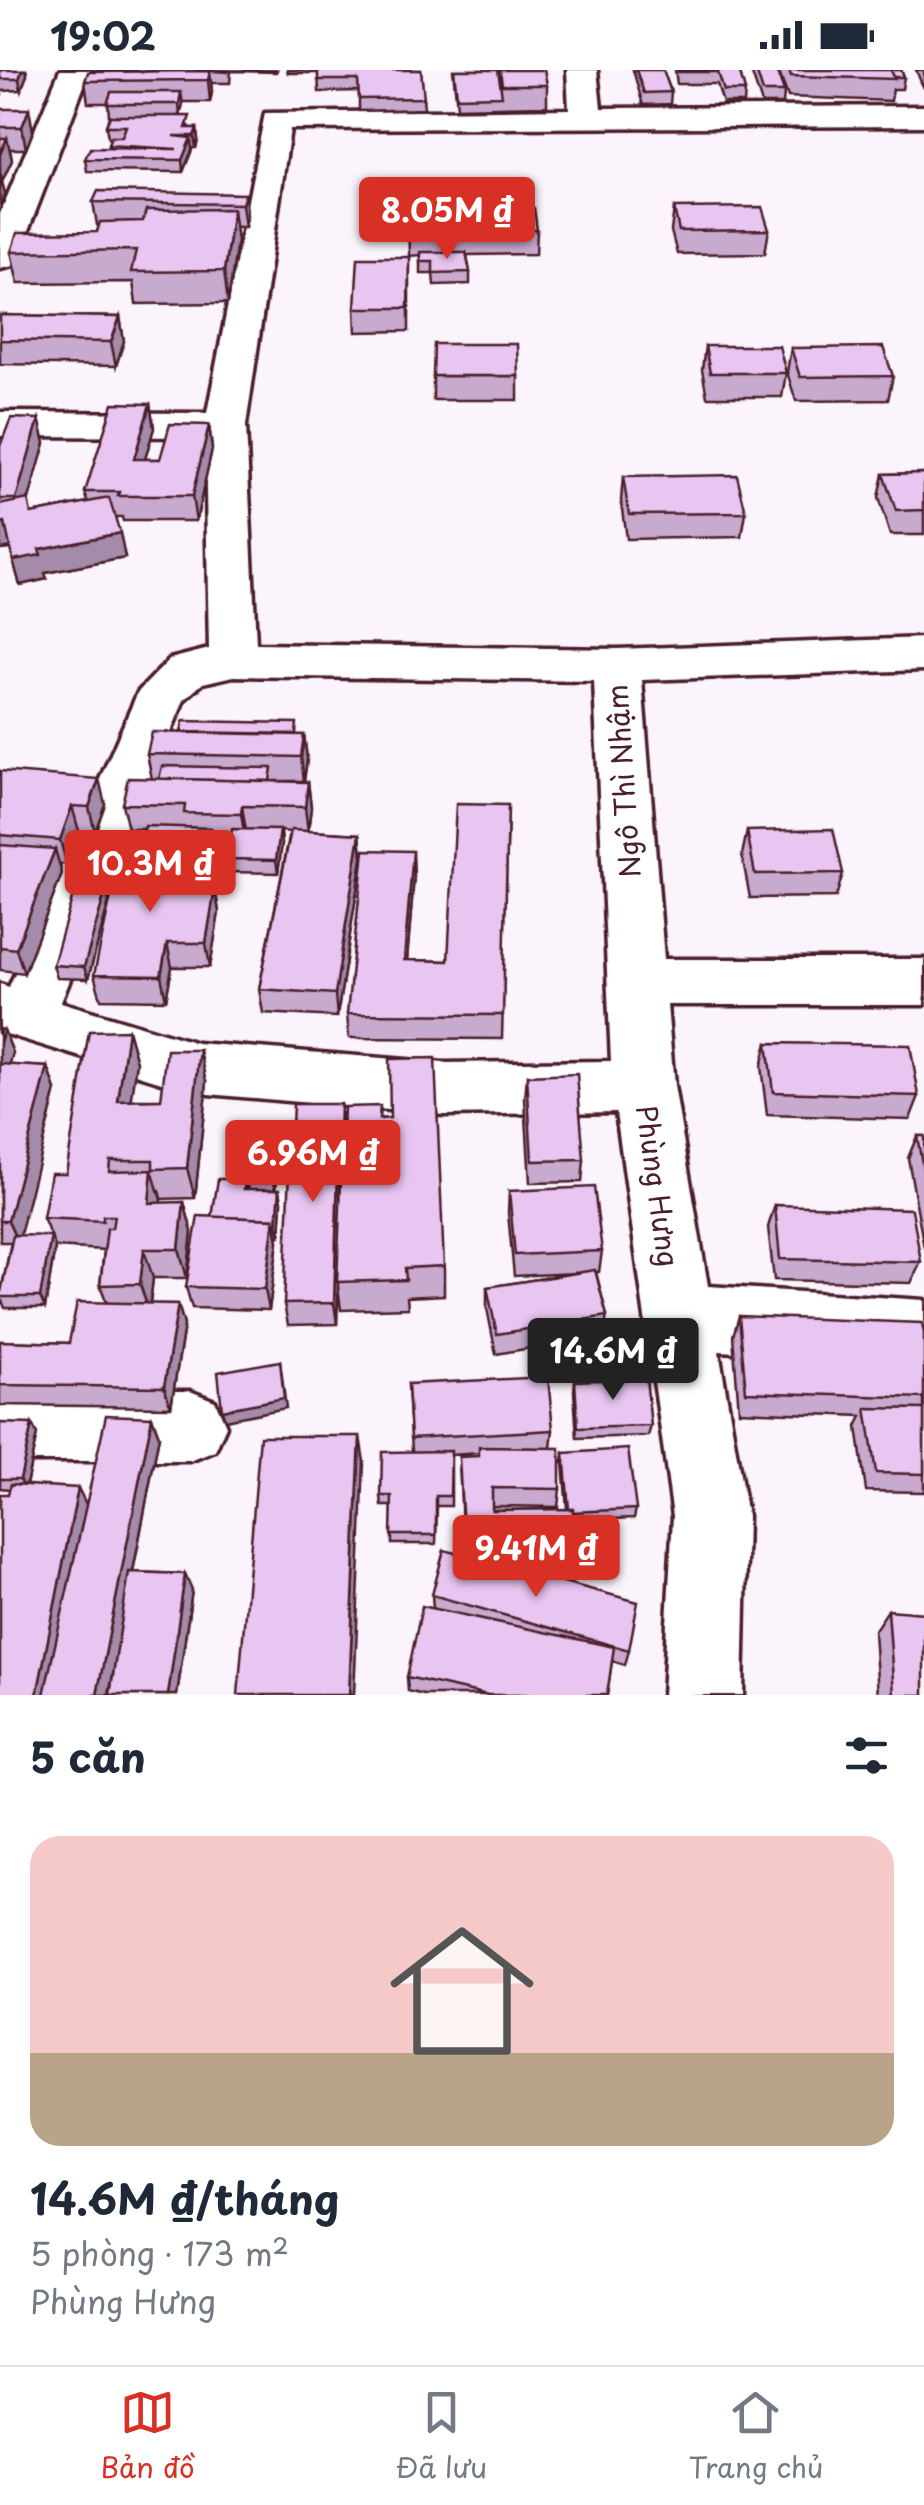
<!DOCTYPE html>
<html lang="vi">
<head>
<meta charset="utf-8">
<style>
	:root { --surface:#fff; --page:#f6f6f7; --text:#1f2937; --muted:#747a83; --line:#e0e1e3; --accent:#d93025 }
	body { margin:0; font-family:"Playpen Sans",sans-serif; background:var(--page); color:var(--text); height:100vh; display:flex; flex-direction:column; font-size:38px; white-space:nowrap }
	* { box-sizing:border-box; margin:0 }
	p { font-size:32px; color:var(--muted) }
	.icon { flex:none; width:55px; height:55px; fill:none; stroke:currentColor; stroke-width:2; stroke-linecap:round; stroke-linejoin:round }
	.map { position:relative; height:1625px; overflow:hidden }
	.sheet { display:flex; flex-direction:column; background:var(--surface); flex:1 }
	.sheet>* { flex:none }
	.price { position:absolute; translate:-50% -85px; padding:0 22px; border-radius:10px; background:var(--accent); color:#fff; font-size:32px; line-height:65px; filter:drop-shadow(0 2px 5px #0008) }
	.price::after { content:''; position:absolute; left:50%; top:60px; width:30px; height:22px; margin-left:-15px; background:inherit; clip-path:polygon(0 0,100% 0,50% 100%) }
	.price.current { background:#222; color:#fff }
	ul { padding:0; list-style:none }
	li { display:grid; align-content:center; gap:20px; height:530px; padding:0 30px }
	li span { display:grid; place-items:center; height:310px; border-radius:30px; color:#555 }
	li>.icon { margin-inline-start:auto }
	span .icon { width:180px; height:180px; fill:#fffc; stroke-width:1 }
	li b { font-size:42px }
	h2 { display:flex; justify-content:space-between; align-items:center; height:120px; padding:0 30px; font-size:42px }
	.status { display:flex; justify-content:space-between; align-items:center; height:70px; padding:0 50px; background:var(--surface); direction:ltr }
	.status svg { height:28px; fill:currentColor }
	.menu { display:flex; justify-content:space-around; align-items:center; height:140px; border-top:2px solid var(--line); background:var(--surface); font-size:28px; color:var(--muted) }
	.menu a { display:grid; justify-items:center; gap:5px }
	.menu .current { color:var(--accent) }
	.map>svg:first-child { display:block }
	.lines { fill:none; stroke-linecap:round; stroke-linejoin:round }
	.street-casing { stroke:#4a1f2b; stroke-width:7 }
	.street { fill:#fff; fill-rule:evenodd }
	.wall { fill:#c8aacf; stroke:#4a1f2b; stroke-width:2.5 }
	.shaded-wall { fill:#a38ba9; stroke:#4a1f2b; stroke-width:2.5 }
	.building { fill:#e9c6f1; stroke:#4a1f2b; stroke-width:2.5 }
	.labels { text-anchor:middle; stroke-width:9; stroke-linejoin:round; paint-order:stroke }
	.street-label { font-size:28px; fill:#4a1f2b; stroke:#fff }
</style>
</head>
<body>
<div class="status"><b>19:02</b><svg viewBox="0 0 49 12"><path d="M0 12V9h3v3zM5 12V6h3v6zM10 12V3h3v9zM15 12V0h3v12zM26 1h20v11H26zM47 4h2v5h-2z"/></svg></div>
<div class="map">
<svg width="924" height="1625" viewBox="0 0 924 1625">
	<rect width="100%" height="100%" fill="#fbf4fc"/>
	<filter id="ink" filterUnits="userSpaceOnUse"><feTurbulence type="fractalNoise" baseFrequency=".01" numOctaves="2"/><feDisplacementMap in="SourceGraphic" scale="20" xChannelSelector="R" yChannelSelector="G"/><feConvolveMatrix kernelMatrix="1 2 1 2 8 2 1 2 1" color-interpolation-filters="sRGB"/></filter>
	<g filter="url(#ink)">
		<g class="lines">
			<g class="street-casing">
				<g id="street">
					<path d="M60,0H90L18,187L13,195L0,198V144Z"/>
					<path d="M567,0H597L601,38L924,36V56L290,59L246,355L256,574L617,579L924,568V600L642,610L664,889H924V935H667L674,1016L708,1216L924,1230V1294L719,1281L747,1446L743,1625H663L673,1446L616,1042L444,1045L197,1023L0,962V914L9,917L138,622L170,589L209,579L205,367L0,366V342L207,343L265,43L569,39ZM233,606L594,611L611,991L444,993L197,973L61,932L184,630L203,613Z"/>
					<path d="M0,1321H190L215,1331L226,1356L215,1381L190,1391H0Z"/>
				</g>
			</g>
			<use href="#street" class="street"/>
		</g>
		<g class="wall">
			<path d="M0,0H26L27,5L21,20L1,21L2,24L0,29Z"/>
			<path d="M92,0L187,1L277,0L276,2L231,1L230,13H211L212,22L210,32H183L180,46L191,58H197L198,70L196,78H192L183,102L87,101L85,89L108,78V75L111,68H108L106,56L109,46L108,33H88L85,11L93,2Z"/>
			<path d="M287,0H421L424,39L359,41V21L319,22L318,3H288Z"/>
			<path d="M453,0H544L547,15V36L457,38Z"/>
			<path d="M633,0H663L671,22L670,34L643,35Z"/>
			<path d="M675,0H739L745,21L744,33H723L717,14H677Z"/>
			<path d="M753,0H777L784,22L783,34H762L752,4Z"/>
			<path d="M778,0H901L904,7L902,19H893L891,31L788,27Z"/>
			<path d="M916,0H924V17H923Z"/>
			<path d="M0,39L33,61L26,79H10L12,90L2,112L5,124L0,136Z"/>
			<path d="M245,124L247,146L245,157H235L237,171L228,233L136,234L133,212L18,213L11,182L97,162L99,155H97L93,132Z"/>
			<path d="M674,138L769,160L765,183L677,184L671,161Z"/>
			<path d="M408,140L537,160L536,184L467,185L470,202V214L434,215L433,203H420V185L409,186Z"/>
			<path d="M409,187V261L356,262L355,238Z"/>
			<path d="M0,245L120,247L124,271L116,296L0,294Z"/>
			<path d="M705,276L786,303L782,327H707L702,300Z"/>
			<path d="M791,278L893,306L888,330L796,331L787,302Z"/>
			<rect x="433" y="306" width="85" height="24"/>
			<path d="M150,334L154,358L145,389H160L209,355L212,379L196,451H123L122,447H115L125,488L45,503L47,509L20,515L10,478L0,479V376L39,349L45,373L28,433L31,443L88,432L85,422Z"/>
			<path d="M924,403V465H890L878,428L883,404Z"/>
			<path d="M623,407L746,443L742,467L626,469L621,431Z"/>
			<path d="M298,665H304L307,689L304,711H274L308,712L311,737L308,761L360,764L362,788L337,947L263,943L259,919L290,762L281,761L282,773L278,803L229,802L227,789L230,768H213L209,800H186L188,809L187,818H215L219,842L210,897H172L166,930L101,929L94,905L139,784L144,759H128L122,734L152,709L147,684Z"/>
			<path d="M0,701L105,734L95,762L79,761L67,794H59L62,804L24,903L0,900Z"/>
			<path d="M508,735L502,969L349,968L347,944L414,806L407,890L448,891Z"/>
			<path d="M747,761L843,803L836,827L750,828L742,785Z"/>
			<path d="M106,819L109,832L88,909L57,908L53,895Z"/>
			<path d="M0,959L4,960L13,983L9,995L48,997L56,1020L19,1165L55,1177L45,1238H5L0,1226L11,1172H0Z"/>
			<path d="M128,960L137,992L131,1030H161L207,1011L195,1128L161,1129L159,1120L161,1133L184,1132L192,1162L187,1208H153L150,1234H178L184,1255L171,1337L0,1335V1271L69,1273L107,1233L100,1215L104,1180L55,1177L43,1148L66,1103Z"/>
			<path d="M767,973L919,1026L910,1049L767,1045L761,996Z"/>
			<path d="M527,1006L584,1090L582,1112L530,1113L525,1029Z"/>
			<path d="M340,1034L342,1056L339,1156L381,1049L444,1196V1225L407,1227L408,1238L341,1240L338,1217L337,1254L288,1255L284,1234Z"/>
			<path d="M917,1066H924V1178L908,1088Z"/>
			<path d="M280,1072L276,1119L282,1131L280,1166H277L278,1171L269,1240L192,1238L186,1217L212,1147L245,1109L247,1119H249L247,1110Z"/>
			<path d="M509,1121L602,1181L599,1202H596L607,1246L603,1266L496,1284L487,1238V1217L576,1203L514,1206L508,1143Z"/>
			<path d="M775,1135L921,1192L911,1213L774,1210L768,1157Z"/>
			<path d="M739,1246L924,1263V1422L866,1421L857,1357L862,1346L739,1341L733,1266Z"/>
			<path d="M575,1311L651,1356L648,1366L577,1368L574,1321Z"/>
			<path d="M408,1314L553,1360L551,1378L560,1419L558,1437L492,1436V1440L567,1439L563,1393L564,1383L636,1439L634,1448L574,1451L576,1475L573,1492L498,1494L629,1580L625,1595L612,1591L607,1625H424L408,1621L407,1607L433,1538L432,1525L463,1485L459,1387L479,1386V1383L451,1385V1436H437L436,1474H392V1436H382L381,1426L412,1381Z"/>
			<path d="M152,1347L159,1366L133,1502L185,1504L192,1520L177,1625H110L115,1596L109,1625H0L8,1424L10,1419L0,1418V1353L37,1364L26,1415L86,1434Z"/>
			<path d="M888,1540L924,1625H878L874,1561Z"/>
		</g>
		<g class="shaded-wall">
			<path d="M22,0H26L27,5L21,20L19,9Z"/>
			<path d="M210,1L212,22L210,32L208,10Z"/>
			<path d="M181,22L183,34L180,46L179,34Z"/>
			<path d="M29,39L33,61L26,79L22,57Z"/>
			<path d="M197,58L198,70L196,78L194,66Z"/>
			<path d="M7,68L12,90L2,112L5,124L0,136V117L2,112L0,102V84Z"/>
			<path d="M191,68L192,80L183,102L182,90Z"/>
			<path d="M245,124L247,146L245,157L242,134Z"/>
			<path d="M233,139L237,171L228,233L224,201Z"/>
			<path d="M120,247L124,271L116,296L111,272Z"/>
			<path d="M150,334L154,358L138,413L134,389Z"/>
			<path d="M39,349L45,373L22,454L16,429Z"/>
			<path d="M209,355L212,379L196,451L192,426Z"/>
			<path d="M5,453L11,477L0,479V454Z"/>
			<path d="M120,463L125,488L45,503L47,509L20,515L13,490L39,479Z"/>
			<path d="M304,665L307,689L304,711L301,687Z"/>
			<path d="M99,709L105,734L95,762L89,737Z"/>
			<path d="M308,712L311,737L308,762L305,737Z"/>
			<path d="M72,736L79,761L67,794L60,770Z"/>
			<path d="M242,736L246,761L245,768L241,744Z"/>
			<path d="M211,758L213,771L209,800L206,787Z"/>
			<path d="M280,760L282,773L278,803L276,790Z"/>
			<path d="M360,764L362,788L337,947L335,924Z"/>
			<path d="M55,779L62,804L24,903L16,879Z"/>
			<path d="M413,781L414,806L405,914L404,890Z"/>
			<path d="M183,784L188,809L182,842L177,817Z"/>
			<path d="M215,818L219,842L210,897L206,873Z"/>
			<path d="M106,819L109,832L88,909L84,897Z"/>
			<path d="M167,873L172,897L166,930L161,906Z"/>
			<path d="M4,960L13,983L3,1017L0,1010V973Z"/>
			<path d="M128,960L137,992L127,1062L118,1031Z"/>
			<path d="M200,980L207,1011L195,1128L187,1098Z"/>
			<path d="M48,997L56,1020L18,1173L8,1151Z"/>
			<path d="M340,1034L342,1056L337,1254L334,1233Z"/>
			<path d="M278,1060L280,1072L276,1122L274,1110Z"/>
			<path d="M152,1100L161,1130L157,1163L149,1133Z"/>
			<path d="M280,1119L282,1131L280,1166L277,1154Z"/>
			<path d="M184,1132L192,1162L187,1208L179,1179Z"/>
			<path d="M274,1149L278,1171L269,1240L265,1219Z"/>
			<path d="M51,1166L55,1177L45,1238L40,1227Z"/>
			<path d="M144,1179L153,1208L149,1242L140,1214Z"/>
			<path d="M178,1234L184,1255L171,1337L164,1317Z"/>
			<path d="M280,1291L286,1338L225,1350L222,1340Z"/>
			<path d="M152,1347L159,1366L109,1625H97Z"/>
			<path d="M32,1354L37,1364L25,1419L20,1409Z"/>
			<path d="M360,1366L364,1392L354,1625H349Z"/>
			<path d="M78,1418L87,1436L51,1625H37Z"/>
			<path d="M185,1504L192,1520L177,1625H168Z"/>
		</g>
		<g class="building">
			<path d="M0,0H22L19,9H0Z"/>
			<path d="M194,0H229L228,2Z"/>
			<path d="M318,0H421L424,28L359,29L358,10H318Z"/>
			<path d="M454,0H498L502,26L457,27Z"/>
			<path d="M500,0H544L547,15H502Z"/>
			<path d="M636,0H663L671,22L644,23Z"/>
			<path d="M678,0H739L745,21H724L718,2H678Z"/>
			<path d="M756,0H777L784,22H763Z"/>
			<path d="M789,0H891L895,9L791,6Z"/>
			<path d="M891,0H901L904,7H894Z"/>
			<path d="M210,1L208,10L85,11L88,2Z"/>
			<path d="M111,22H181L179,34H107Z"/>
			<path d="M0,39H29L22,57H0Z"/>
			<path d="M110,46H190L186,58H197L194,66H174L191,68L182,90L85,89L90,78L177,79L108,75L111,67H122L126,56H106Z"/>
			<path d="M0,68H7L0,84Z"/>
			<path d="M98,121L245,124L242,134L93,132Z"/>
			<path d="M762,137L769,160L679,161L674,138Z"/>
			<path d="M534,138L537,160L409,162L408,140Z"/>
			<path d="M233,139L224,201L131,202L136,180L11,182L17,163L97,162L100,152L143,151L146,140Z"/>
			<path d="M420,182H466L470,202L433,203V191H420Z"/>
			<path d="M358,187H409L408,238H355Z"/>
			<path d="M0,245L120,247L111,272L0,270Z"/>
			<path d="M434,274H517L518,306H433Z"/>
			<path d="M705,276H779L786,303H710Z"/>
			<path d="M883,277L893,306L800,307L791,278Z"/>
			<path d="M113,333L150,334L134,389H160L170,354L209,355L192,426H118L120,422H85Z"/>
			<path d="M11,348L39,349L16,429H0V376Z"/>
			<path d="M924,403V440L896,441L883,404Z"/>
			<path d="M737,405L746,443L629,444L623,407Z"/>
			<path d="M109,428L120,463L39,479L41,485L13,490L5,453L0,454V435L28,429L31,443Z"/>
			<path d="M183,651L297,653L296,664L181,662Z"/>
			<path d="M152,662L304,665L301,687L147,684Z"/>
			<path d="M162,696L272,698L270,711L159,709Z"/>
			<path d="M0,701L99,709L89,737L72,736L60,770L0,765Z"/>
			<path d="M128,708L308,712L305,737L242,736L241,744L184,743L185,735L122,734Z"/>
			<path d="M456,734L508,735L503,945L347,944L364,780L413,781L404,890L448,891Z"/>
			<path d="M145,756L211,758L206,787L183,786V784H139Z"/>
			<path d="M232,759L280,760L276,790L227,789Z"/>
			<path d="M833,759L843,803L755,804L747,761Z"/>
			<path d="M291,760L360,764L335,924L259,919Z"/>
			<path d="M0,775L55,779L16,879L0,877Z"/>
			<path d="M120,784H183L177,817L215,818L206,873H167L161,906L94,905Z"/>
			<path d="M75,818L106,819L84,897L53,895Z"/>
			<path d="M128,960L118,1031L161,1030L167,980H200L187,1098L153,1099V1090H110L109,1101L152,1100L149,1133L184,1132L179,1179H144L140,1214L100,1215L107,1158H112L114,1146H103V1151L43,1148L51,1103H66L89,961Z"/>
			<path d="M767,973L910,975L919,1026L773,1022Z"/>
			<path d="M435,988L444,1196L405,1198L406,1210L337,1212L344,1037L380,1036L379,1049L390,1048L389,989Z"/>
			<path d="M0,994L48,997L8,1151H0Z"/>
			<path d="M577,1004L584,1090L532,1091L527,1006Z"/>
			<path d="M293,1034H340L334,1233L284,1234Z"/>
			<path d="M252,1060H278L274,1110H247Z"/>
			<path d="M917,1066H924V1104Z"/>
			<path d="M218,1109H245L244,1119H280L277,1154H275L274,1149L212,1147Z"/>
			<path d="M594,1117L602,1181L515,1185L509,1121Z"/>
			<path d="M775,1135L912,1139L921,1192L780,1189Z"/>
			<path d="M198,1146L274,1149L265,1219L186,1217Z"/>
			<path d="M13,1165L51,1166L40,1227H0Z"/>
			<path d="M595,1200L607,1246L497,1264L487,1217Z"/>
			<path d="M77,1232L178,1234L164,1317L0,1315V1271L69,1273Z"/>
			<path d="M739,1246L922,1253L924,1263V1328L746,1322Z"/>
			<path d="M280,1291L284,1328L222,1340L218,1302Z"/>
			<path d="M548,1307L553,1360L411,1368L408,1314Z"/>
			<path d="M646,1308L651,1356L578,1358L575,1311Z"/>
			<path d="M866,1338L924,1339V1404L876,1403Z"/>
			<path d="M106,1345L152,1347L97,1625H44Z"/>
			<path d="M0,1353L32,1354L20,1409H0Z"/>
			<path d="M260,1366H360L349,1625H238Z"/>
			<path d="M479,1377L560,1378V1419L492,1418V1440L573,1439L576,1475L464,1479L459,1387L479,1386Z"/>
			<path d="M628,1379L636,1439L573,1442V1439H569L564,1383Z"/>
			<path d="M451,1381L450,1426H436V1465H391L392,1426H381L382,1382Z"/>
			<path d="M11,1414L78,1418L37,1625H0V1424H8Z"/>
			<path d="M444,1480L638,1532L629,1580L432,1525Z"/>
			<path d="M129,1502L185,1504L168,1625H110Z"/>
			<path d="M422,1536L614,1577L607,1625H488L407,1607Z"/>
			<path d="M888,1540L924,1543V1625H894Z"/>
		</g>
	</g>
	<g class="labels">
		<g class="street-label">
			<text transform="translate(624 711) rotate(-94)" y="10">Ngô Thì Nhậm</text>
			<text transform="translate(657 1116) rotate(82)" y="10">Phùng Hưng</text>
		</g>
	</g>
</svg>
<b class="price" style="left:447px;top:192px">8.05M ₫</b>
<b class="price" style="left:150px;top:845px">10.3M ₫</b>
<b class="price" style="left:313px;top:1135px">6.96M ₫</b>
<b class="price current" style="left:613px;top:1333px">14.6M ₫</b>
<b class="price" style="left:536px;top:1530px">9.41M ₫</b>
</div>
<section class="sheet">
<h2>5 căn<svg class="icon" aria-label="filters" viewBox="0 0 24 24"><path d="M4 7h16M4 17h16"/><circle cx="9" cy="7" r="2"/><circle cx="15" cy="17" r="2"/></svg></h2>
<ul>
<li><span style="background:linear-gradient(#f6c9c9 70%,#b9a48a 0)"><svg class="icon" aria-label="home" viewBox="0 0 24 24"><path d="M3 11l9-7 9 7M6 9v11h12V9"/></svg></span><div><b>14.6M ₫/tháng</b><p>5 phòng · 173 m²</p><p>Phùng Hưng</p></div></li>
</ul>
</section>
<nav class="menu">
<a class="current"><svg class="icon" aria-label="map" viewBox="0 0 24 24"><path d="M3 6l6-2 6 2 6-2v14l-6 2-6-2-6 2zM9 4v14M15 6v14"/></svg>Bản đồ</a>
<a><svg class="icon" aria-label="saved" viewBox="0 0 24 24"><path d="M7 4h10v16l-5-4-5 4z"/></svg>Đã lưu</a>
<a><svg class="icon" aria-label="home" viewBox="0 0 24 24"><path d="M3 11l9-7 9 7M6 9v11h12V9"/></svg>Trang chủ</a>
</nav>
</body>
</html>
